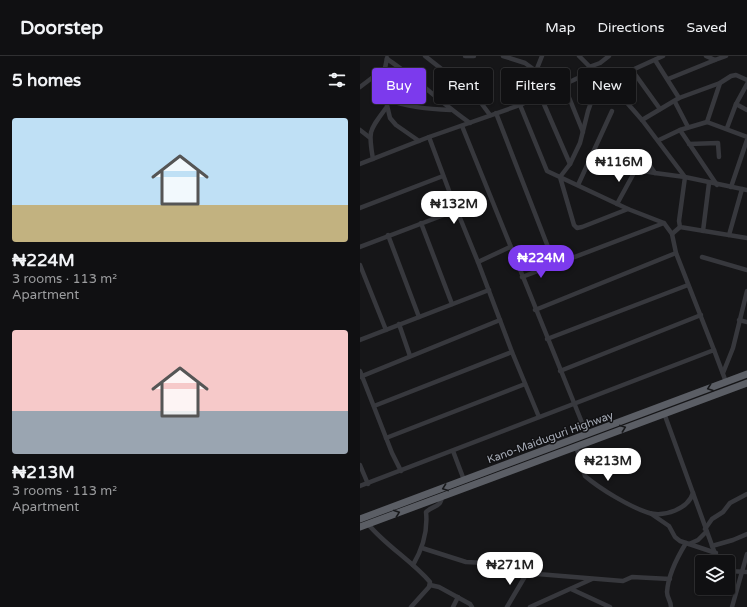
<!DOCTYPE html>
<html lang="en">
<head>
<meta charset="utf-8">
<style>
	:root { --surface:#101012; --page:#19191b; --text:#f1f3f6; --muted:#9c9d9f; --line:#303032; --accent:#7c3aed }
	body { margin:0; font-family:"Varela Round",sans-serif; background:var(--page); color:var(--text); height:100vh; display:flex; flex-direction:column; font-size:15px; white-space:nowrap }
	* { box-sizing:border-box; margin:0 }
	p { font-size:13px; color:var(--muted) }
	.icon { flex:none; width:22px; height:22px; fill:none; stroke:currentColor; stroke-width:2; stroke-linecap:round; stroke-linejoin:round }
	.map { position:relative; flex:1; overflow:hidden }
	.side { display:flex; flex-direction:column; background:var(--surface); width:360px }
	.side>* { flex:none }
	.guide { position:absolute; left:12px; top:12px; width:315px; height:36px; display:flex; gap:8px }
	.controls { position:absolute; left:335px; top:499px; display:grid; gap:8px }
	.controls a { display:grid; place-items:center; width:40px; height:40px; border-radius:4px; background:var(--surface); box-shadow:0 1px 3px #0004,0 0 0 1px var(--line); font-size:20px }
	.price { position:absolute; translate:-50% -34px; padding:0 9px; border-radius:14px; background:#fff; color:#222; font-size:13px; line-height:26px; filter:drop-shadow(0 1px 2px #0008) }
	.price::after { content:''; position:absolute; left:50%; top:24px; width:12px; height:9px; margin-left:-6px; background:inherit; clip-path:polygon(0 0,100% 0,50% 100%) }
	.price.active { background:var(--accent); color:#fff }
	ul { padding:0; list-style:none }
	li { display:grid; align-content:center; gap:8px; height:212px; padding:0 12px }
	li span { display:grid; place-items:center; height:124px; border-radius:4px; color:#555 }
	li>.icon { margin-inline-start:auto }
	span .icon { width:72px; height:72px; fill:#fffc; stroke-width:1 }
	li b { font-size:17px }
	h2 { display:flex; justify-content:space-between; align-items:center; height:48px; padding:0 12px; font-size:17px }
	.tag { padding:0 14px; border-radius:4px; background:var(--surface); box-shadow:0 1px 3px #0004,0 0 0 1px var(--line); font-size:14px; line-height:36px }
	.tag.active { background:var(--accent); color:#fff }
	header { display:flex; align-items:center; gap:24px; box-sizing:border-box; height:56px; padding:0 20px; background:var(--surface); border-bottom:1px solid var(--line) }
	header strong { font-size:19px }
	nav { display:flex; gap:22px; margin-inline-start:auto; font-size:14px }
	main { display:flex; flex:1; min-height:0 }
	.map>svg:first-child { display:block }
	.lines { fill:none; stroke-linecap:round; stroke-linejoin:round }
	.minor { stroke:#37383d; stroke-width:4.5 }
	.trunk { stroke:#5b5e65; stroke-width:7 }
	.oneway { stroke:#18191b }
	.labels { text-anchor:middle; stroke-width:3; stroke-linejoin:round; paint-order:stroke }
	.street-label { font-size:11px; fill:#a8adb8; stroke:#111113 }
</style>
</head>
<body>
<header>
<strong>Doorstep</strong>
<nav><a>Map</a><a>Directions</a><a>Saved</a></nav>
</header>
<main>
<section class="side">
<h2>5 homes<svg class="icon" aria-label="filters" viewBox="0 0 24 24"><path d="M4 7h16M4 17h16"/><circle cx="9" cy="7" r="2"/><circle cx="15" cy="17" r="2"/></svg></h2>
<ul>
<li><span style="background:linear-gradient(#bfe0f5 70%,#c2b280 0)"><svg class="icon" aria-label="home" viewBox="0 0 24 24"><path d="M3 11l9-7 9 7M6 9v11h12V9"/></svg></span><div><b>₦224M</b><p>3 rooms · 113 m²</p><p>Apartment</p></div></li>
<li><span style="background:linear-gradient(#f6c9c9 65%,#9aa5b1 0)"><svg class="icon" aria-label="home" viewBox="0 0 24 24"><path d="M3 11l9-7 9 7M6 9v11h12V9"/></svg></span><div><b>₦213M</b><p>3 rooms · 113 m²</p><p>Apartment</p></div></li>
</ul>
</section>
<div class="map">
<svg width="387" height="551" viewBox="0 0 387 551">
	<rect width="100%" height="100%" fill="#161618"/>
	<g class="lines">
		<g class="minor">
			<path d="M65,0L116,40L130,59"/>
			<path d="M105,0H114"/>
			<path d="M143,0L165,7L176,15"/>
			<path d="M182,0L176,15L180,39L210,108"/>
			<path d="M219,0L240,21L248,25L282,64L325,121L387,134"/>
			<path d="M346,0L355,4L366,0"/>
			<path d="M27,2L22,28L30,62L36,69L59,85"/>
			<path d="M27,3C56,22 81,47 110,67"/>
			<path d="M229,11L240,7L249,0"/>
			<path d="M272,14L300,53"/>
			<path d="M308,23L355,4"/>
			<path d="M248,25L303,0"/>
			<path d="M204,29L223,76"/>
			<path d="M0,31L25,12"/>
			<path d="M319,42L360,27L371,20L376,19L387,24"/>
			<path d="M25,43C47,51 67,53 91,54"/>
			<path d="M315,46L328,71"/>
			<path d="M376,48L387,54"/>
			<path d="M160,49L187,115L268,153L222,171L217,172L214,169L200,121L210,108L220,87L228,55L240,21"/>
			<path d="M136,57L195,209"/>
			<path d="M282,64L319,42L295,4"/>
			<path d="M347,66L360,27"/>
			<path d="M102,70L227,379"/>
			<path d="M367,72L376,48L387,28"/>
			<path d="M0,74L9,81"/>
			<path d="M320,74L357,129"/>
			<path d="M69,81L91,140L118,206L150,191"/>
			<path d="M299,84L320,74L347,66L387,81"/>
			<path d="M329,88L358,87L359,101"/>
			<path d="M233,96L266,112L295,117"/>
			<path d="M13,103C8,75 9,75 26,52"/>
			<path d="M0,108L69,81L160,49L233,15"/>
			<path d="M266,112L273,96H277L288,107L295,117L325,121L319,165L320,171L387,182"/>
			<path d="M218,129L252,55"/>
			<path d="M371,131L387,84"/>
			<path d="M257,148L275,115"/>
			<path d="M0,152L83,120"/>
			<path d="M268,153L304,167"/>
			<path d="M61,167L92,248"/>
			<path d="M343,175L349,127"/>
			<path d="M312,178L320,171"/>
			<path d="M28,179L59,261"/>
			<path d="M369,179L382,133"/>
			<path d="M0,191L97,154"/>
			<path d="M342,201L387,214"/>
			<path d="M118,206L152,296L179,361"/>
			<path d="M0,209L26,274"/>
			<path d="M162,221L304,167L312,178L316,197L354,294"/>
			<path d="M175,254L316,197"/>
			<path d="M379,264L387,266"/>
			<path d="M39,268L50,300"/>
			<path d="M187,283L328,229"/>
			<path d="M0,284L129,234"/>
			<path d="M0,315L32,397L41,415"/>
			<path d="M200,315L341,259"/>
			<path d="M363,317L373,292L387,235"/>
			<path d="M0,321L140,264"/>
			<path d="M14,350L152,296"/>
			<path d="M304,357L358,506"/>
			<path d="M26,382L165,328"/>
			<path d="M216,390L225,420C240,433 270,451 289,457C305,461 328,453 333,437"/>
			<path d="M93,395L104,424"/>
			<path d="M0,409L8,428"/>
			<path d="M0,430L354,294L366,326"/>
			<path d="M290,457L309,470L315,481L320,485L356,497"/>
			<path d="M8,468C26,490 51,504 70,526L69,531L51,551"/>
			<path d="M345,473L352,463L363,456L370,447L387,438"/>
			<path d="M329,488L338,484L346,476"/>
			<path d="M352,490L373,484L387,478"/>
			<path d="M62,492L106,506L126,507L153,516L263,525L272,521L310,523"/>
			<path d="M53,509C63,492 68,475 66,456C73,449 81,452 82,440"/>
			<path d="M368,515L387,516"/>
			<path d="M70,529L79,531L110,548L112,551"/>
			<path d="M211,533L250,551"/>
			<path d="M93,551L98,541"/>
			<path d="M147,551L167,517"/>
			<path d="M170,551L232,523"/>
			<path d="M311,551C311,545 307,542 307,536C308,520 318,500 326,487"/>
			<path d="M372,551L387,498"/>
		</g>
		<g class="trunk">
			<path d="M0,463L387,318"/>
			<path d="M0,471L387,327"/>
		</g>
	</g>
	<defs><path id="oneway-chevron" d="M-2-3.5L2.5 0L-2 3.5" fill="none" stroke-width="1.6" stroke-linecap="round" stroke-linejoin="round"/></defs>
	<g class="oneway">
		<use href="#oneway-chevron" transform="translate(350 332) rotate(160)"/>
		<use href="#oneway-chevron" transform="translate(263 372) rotate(-20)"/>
		<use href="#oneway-chevron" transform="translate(85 432) rotate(160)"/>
		<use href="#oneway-chevron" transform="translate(37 457) rotate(-20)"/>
	</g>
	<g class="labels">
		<g class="street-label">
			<text transform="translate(190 381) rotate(-20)" y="4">Kano-Maiduguri Highway</text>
		</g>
	</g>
</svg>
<div class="controls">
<a><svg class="icon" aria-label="layers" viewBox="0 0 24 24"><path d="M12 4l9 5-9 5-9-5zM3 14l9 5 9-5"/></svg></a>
</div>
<b class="price" style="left:259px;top:127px">₦116M</b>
<b class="price" style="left:94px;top:169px">₦132M</b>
<b class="price active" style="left:181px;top:223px">₦224M</b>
<b class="price" style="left:248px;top:426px">₦213M</b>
<b class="price" style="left:150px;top:530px">₦271M</b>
<div class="guide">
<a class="tag active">Buy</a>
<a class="tag">Rent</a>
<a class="tag">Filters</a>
<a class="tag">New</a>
</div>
</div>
</main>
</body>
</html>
